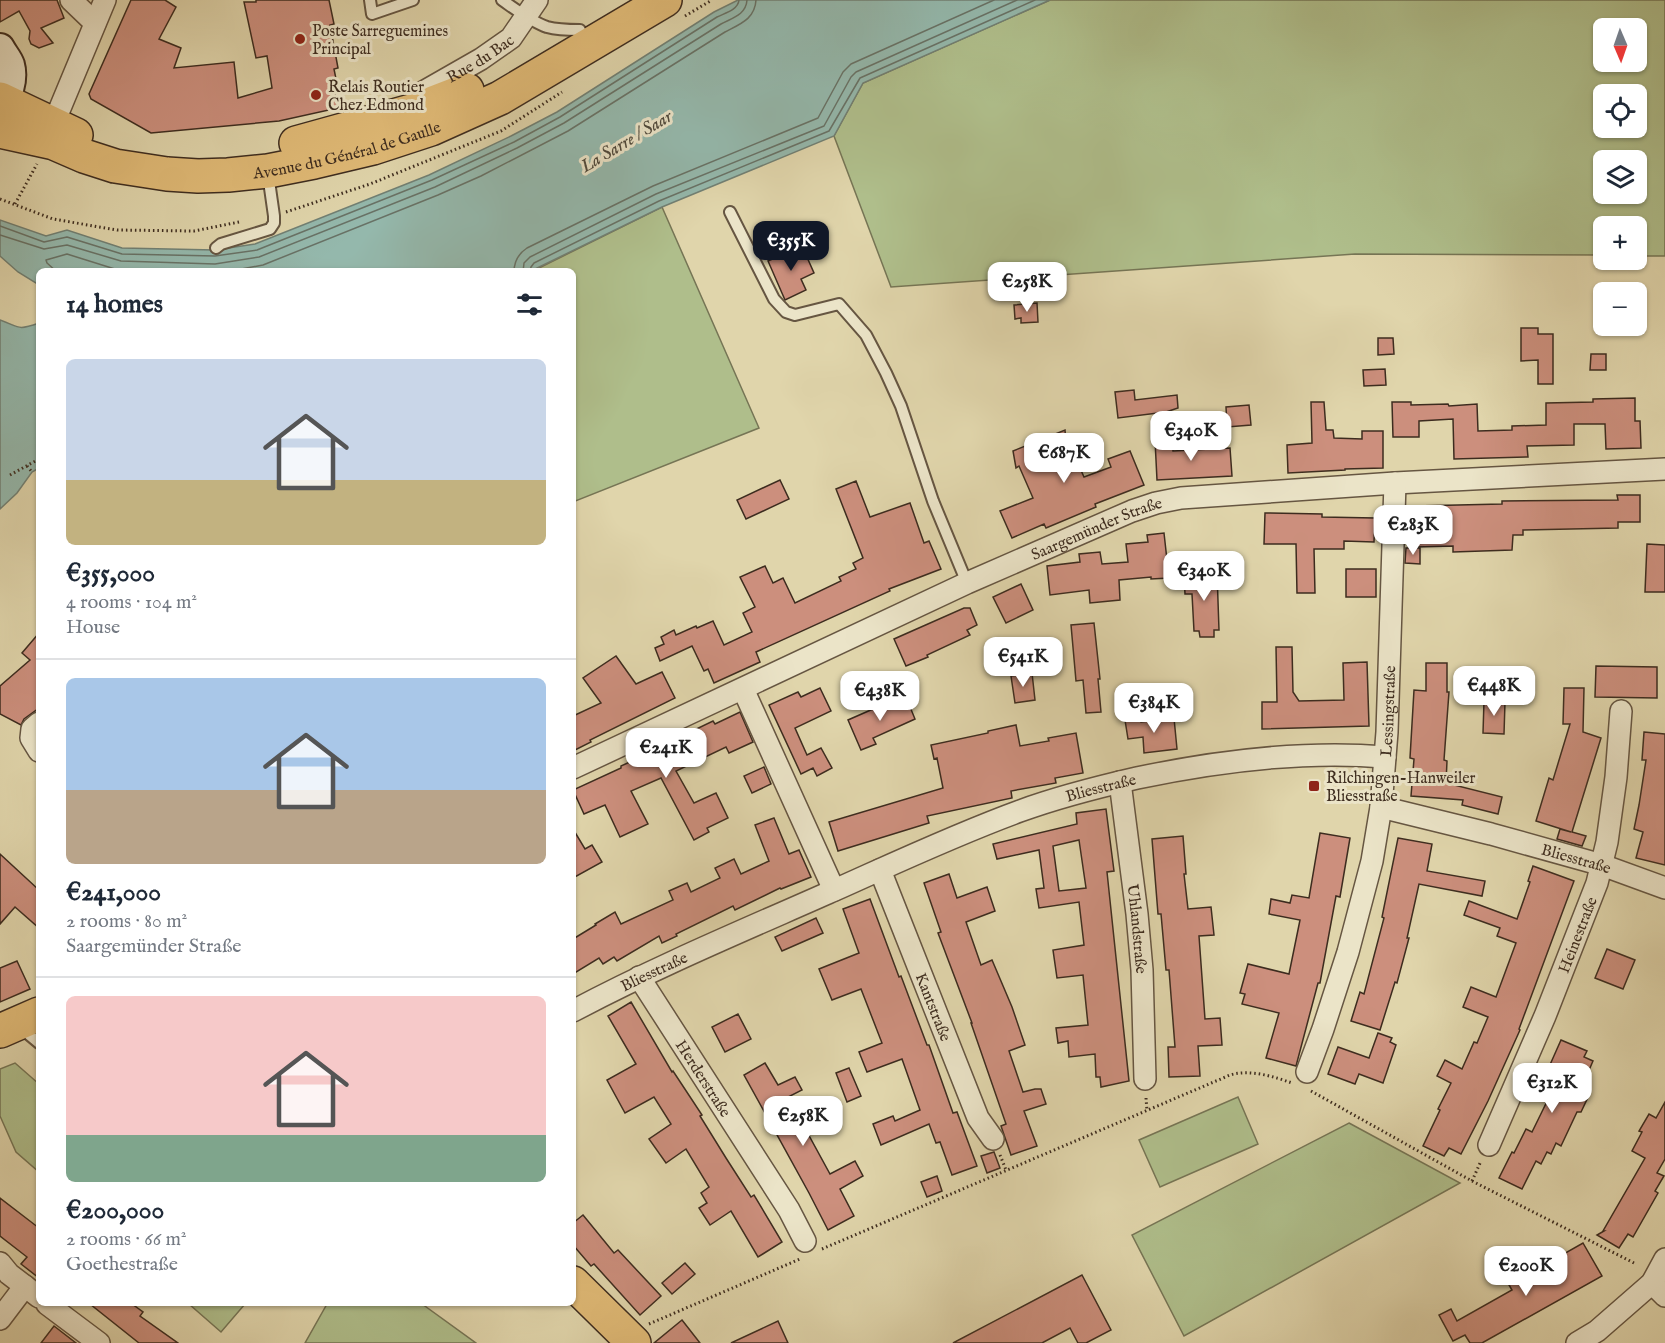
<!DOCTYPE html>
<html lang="en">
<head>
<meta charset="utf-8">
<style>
	:root { --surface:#fff; --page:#f2f2f3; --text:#1f2937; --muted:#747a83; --line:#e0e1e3; --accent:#111827 }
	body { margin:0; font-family:"IM FELL English",serif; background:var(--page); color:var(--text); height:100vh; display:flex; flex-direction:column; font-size:22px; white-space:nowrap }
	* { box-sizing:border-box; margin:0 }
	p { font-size:20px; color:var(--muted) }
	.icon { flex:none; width:33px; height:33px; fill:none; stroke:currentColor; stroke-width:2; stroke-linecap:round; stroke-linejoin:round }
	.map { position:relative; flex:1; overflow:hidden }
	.drawer { position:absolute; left:36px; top:268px; width:540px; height:1038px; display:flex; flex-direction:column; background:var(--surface); border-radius:9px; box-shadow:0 2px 4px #0004 }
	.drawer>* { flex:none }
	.needle { width:39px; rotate:178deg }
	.controls { position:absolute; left:1593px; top:18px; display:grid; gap:12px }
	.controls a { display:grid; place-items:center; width:54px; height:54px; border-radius:9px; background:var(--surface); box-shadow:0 2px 4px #0004; font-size:30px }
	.price { position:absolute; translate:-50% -51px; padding:0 14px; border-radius:12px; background:#fff; color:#222; font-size:20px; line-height:39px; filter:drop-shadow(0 2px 3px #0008) }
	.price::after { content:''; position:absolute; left:50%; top:36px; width:18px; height:14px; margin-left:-9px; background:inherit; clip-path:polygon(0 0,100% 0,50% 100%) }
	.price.current { background:var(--accent); color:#fff }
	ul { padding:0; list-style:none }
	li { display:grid; align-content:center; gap:12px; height:318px; padding:0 30px }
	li+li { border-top:2px solid var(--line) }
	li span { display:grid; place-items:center; height:186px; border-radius:9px; color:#555 }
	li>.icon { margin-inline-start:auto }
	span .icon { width:108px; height:108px; fill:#fffc; stroke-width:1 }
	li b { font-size:26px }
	h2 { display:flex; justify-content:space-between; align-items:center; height:72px; padding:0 30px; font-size:26px }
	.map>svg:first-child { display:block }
	.green { fill:#afbe8b; stroke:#767555; stroke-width:1.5; fill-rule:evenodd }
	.water { fill:#94b8ac; stroke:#718074; stroke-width:1.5 }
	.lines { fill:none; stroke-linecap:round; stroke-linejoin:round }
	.shore { stroke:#687266; stroke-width:1.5 }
	.building { fill:#cc8f7d; stroke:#3d2c1f; stroke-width:1.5; fill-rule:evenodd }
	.lane-casing { stroke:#665642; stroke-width:14 }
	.street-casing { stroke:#665642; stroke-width:24 }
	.secondary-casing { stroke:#3d2c1f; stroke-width:32 }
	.primary-casing { stroke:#3d2c1f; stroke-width:36 }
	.path { stroke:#3d2c1f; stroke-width:3; stroke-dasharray:1.5 3; stroke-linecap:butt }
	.lane { stroke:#ebe4c8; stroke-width:10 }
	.street { stroke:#ebe4c8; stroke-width:21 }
	.secondary { stroke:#ebe4c8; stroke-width:28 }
	.primary { stroke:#e0ba76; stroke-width:33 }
	.poi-dot { fill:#8f2418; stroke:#ebe4c8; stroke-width:2 }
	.labels { text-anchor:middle; stroke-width:6; stroke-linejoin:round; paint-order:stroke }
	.poi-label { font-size:16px; fill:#3d2c1f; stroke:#ebe4c8; text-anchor:start }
	.street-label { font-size:16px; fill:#3d2c1f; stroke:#ebe4c8 }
	.water-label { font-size:18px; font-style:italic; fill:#4e483b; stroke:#ebe4c8 }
</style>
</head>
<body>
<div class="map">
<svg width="1665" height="1343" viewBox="0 0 1665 1343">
	<rect width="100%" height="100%" fill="#e0d5ab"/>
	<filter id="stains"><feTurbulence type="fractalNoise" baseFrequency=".00333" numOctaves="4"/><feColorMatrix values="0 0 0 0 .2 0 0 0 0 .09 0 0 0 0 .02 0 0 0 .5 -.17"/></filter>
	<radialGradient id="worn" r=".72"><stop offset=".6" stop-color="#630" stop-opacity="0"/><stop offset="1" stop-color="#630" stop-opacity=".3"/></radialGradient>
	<g class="green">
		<path d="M1050,0H1665V256H1637L1636,226H1604L1603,255L1355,254L891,287L834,136L863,83ZM1604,28H1636V62H1604ZM1604,94H1636V128H1604ZM1604,160H1636V194H1604Z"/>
		<path d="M662,207L759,428L573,502V272H531Z"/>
		<path d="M15,1063L39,1084V1172L16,1152L0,1116V1069Z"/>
		<path d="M1238,1097L1258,1144L1160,1187L1139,1140Z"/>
		<path d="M1349,1123L1460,1183L1184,1336L1132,1235Z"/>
		<path d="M189,1304H245L221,1332Z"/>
		<path d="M327,1304H422L476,1343H305Z"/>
	</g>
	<g class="water">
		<path d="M738,0H1050L863,83L834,136L662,207L531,271L39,272V285L18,272L0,256V220L46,236L67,230L122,248L215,250L255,244L429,175L511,136L557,112L714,12Z"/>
		<path d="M0,320C20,327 16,331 39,323V468L32,472L17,493L0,509Z"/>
	</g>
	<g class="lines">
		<g class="shore">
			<path d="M0,226L44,242L67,237L122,254L215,256L257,250L432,180L514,142L560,117L717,17C725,13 738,10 739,0"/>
			<path d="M0,235L44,249L67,245L121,261L215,264L259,257L435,187L517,148L564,123L721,24C732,18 746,15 747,0"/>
			<path d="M57,272L47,263L46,260L67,254L118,270L162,272"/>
			<path d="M225,272L263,265L438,195L481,176L568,131L725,32C740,24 755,19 756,0"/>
			<path d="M514,272C514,261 518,254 527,248L653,186L818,118L843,72L851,64L994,0"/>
			<path d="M523,272L524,263L530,257L656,194L824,126L851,77L856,72L1017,0"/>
			<path d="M530,272L531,267L534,263L659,201L829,131L860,78L1035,0"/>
		</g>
	</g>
	<g class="building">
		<path d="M0,0H57L64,18L41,28L53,43L39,48L31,44L29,39L30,31L19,11L0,22Z"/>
		<path d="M131,0H165L176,7L159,39L181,48L174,68L234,62L238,98L272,88L267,56L256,58L244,2H256V0H329L334,24L330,25L338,68L334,69L336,79L332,80L338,108L279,121L151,133L91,99L89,94Z"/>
		<path d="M802,246L814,273L801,279L806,290L785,300L768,261Z"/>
		<path d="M1037,303L1038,322L1021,323V318L1015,319L1014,305Z"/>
		<path d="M1521,328H1538V334H1553V384H1538V360L1521,361Z"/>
		<path d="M1378,338H1393L1394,354L1378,355Z"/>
		<path d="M1591,354H1606V370H1590Z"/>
		<path d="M1385,369L1386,385L1364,386L1363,370Z"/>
		<path d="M1134,390L1135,400L1177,395L1178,408L1166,412L1118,418L1115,392Z"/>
		<path d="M1635,398V421H1640L1641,448L1606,449L1605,424H1574V445L1527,446L1528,457L1454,459L1453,419L1419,421V437H1393L1392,402H1411V405L1448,404L1449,406L1477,404L1478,431L1512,430V426L1546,425V403L1593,402V399Z"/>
		<path d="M1311,402H1324L1326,430H1333L1334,438L1362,439V431H1383V468L1345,469V470L1288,473L1287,445L1312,443Z"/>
		<path d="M1249,405L1251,425L1227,427L1226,407Z"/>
		<path d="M1065,430L1066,443H1069L1084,477L1111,467L1108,459L1130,451L1144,485L1095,504L1096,507L1046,528L1044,524L1012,538L1000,511L1033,498L1019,466L1016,468L1013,451Z"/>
		<path d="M1172,439L1173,451L1230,448L1232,476L1157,480L1155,440Z"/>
		<path d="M780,480L789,499L746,519L737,500Z"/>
		<path d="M856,481L870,517L910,503L924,543L929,541L941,569L889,589L890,591L756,652L760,662L714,683L708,669L704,671L692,646L660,661L655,648L664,644L661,637L674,630L676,635L696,626L697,628L713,621L724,645L752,632L743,613L755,607L740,577L765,566L773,583L783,578L795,603L841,581L839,577L856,569L853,563L863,558L836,489Z"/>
		<path d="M1617,495H1640V522H1618V528L1523,530V535H1513L1512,550L1453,552V546L1415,547L1414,506L1502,504V501L1618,500Z"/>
		<path d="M1265,513L1322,514V517L1375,518L1374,542L1344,541V549H1314L1315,593H1297L1296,544H1264Z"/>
		<path d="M1164,533L1169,578L1151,579V577L1119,580L1120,600L1090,603L1089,590L1050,595L1047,566L1080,562L1079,554L1100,552L1102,564L1128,562L1126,544L1148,542L1147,535Z"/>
		<path d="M1647,544L1665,545V592H1645Z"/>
		<path d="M1406,548H1420V564L1405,563Z"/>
		<rect x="1346" y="569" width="30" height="28"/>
		<path d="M1217,572L1219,630H1214V637H1200L1199,631H1194L1192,594H1185L1184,573Z"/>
		<path d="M1021,584L1033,610L1006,623L993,597Z"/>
		<path d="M964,608H970L977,625L967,630L970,635L927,655L928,657L906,666L894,639Z"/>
		<path d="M1094,623L1100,679H1098L1101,712L1086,713L1083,680L1076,681L1071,625Z"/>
		<path d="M39,633V708L24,719L21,725L0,714V686L30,660L22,653Z"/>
		<path d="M1276,647H1292L1293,692L1299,701L1344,700L1343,663L1367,662L1369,726L1262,729V702H1277Z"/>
		<path d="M616,656L636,684L662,672L675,698L590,740L591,742L573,751V716L601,703L583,678Z"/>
		<path d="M1426,663H1447V692H1449L1444,760L1447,761L1446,783L1502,797L1498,814L1462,805L1463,800L1411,796L1414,759L1410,758L1414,690L1426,691Z"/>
		<path d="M1596,666L1657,667V698L1595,697Z"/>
		<path d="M1032,673L1035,700L1015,703L1011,676Z"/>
		<path d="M820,688L831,711L795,728L807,755L821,748L832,768L817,776L813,768L801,774L769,705L798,692L801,697Z"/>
		<path d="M1564,688H1584L1583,732L1601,738L1572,832L1586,836L1582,846L1557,839L1560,829L1571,832L1536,821L1549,778L1553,780L1570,724H1563Z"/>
		<path d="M898,698L901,705L908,702L915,719L873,738L876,744L861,750L848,720Z"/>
		<path d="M1484,701L1505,702L1504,734L1483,733Z"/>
		<path d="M740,712L753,742L729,753L726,747L676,771L694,803L716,793L728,818L707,828L709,832L694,840L661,778L631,791L648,824L620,837L605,805L584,814L573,790L621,768V766L691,734L690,732L713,721L715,724Z"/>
		<path d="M1174,718L1177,749L1144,753L1143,737L1128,739L1125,720L1140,719L1141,722Z"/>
		<path d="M1016,725L1020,746L1049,741L1048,738L1076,733L1083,773L1055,778L1056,783L1011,791L1012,798L927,816L929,823L838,851L829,822L943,788L937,758L934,759L931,745L988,733V731Z"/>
		<path d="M1644,732L1665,734V865L1636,858L1643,832L1634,829L1639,805L1646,760H1642Z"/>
		<path d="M764,767L771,784L752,793L744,776Z"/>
		<path d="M1106,809L1114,871L1107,872L1129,1081L1101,1087L1100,1077H1096L1095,1054L1069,1057L1068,1041L1058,1043L1056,1028L1088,1025L1083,975L1057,978L1053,950L1084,945L1079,902L1039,908L1036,889L1044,888L1039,850L997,859L993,844L1077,824L1076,813ZM1079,840L1086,888L1059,891L1053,846Z"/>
		<path d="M774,818L789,854L799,850L811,877L781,889L780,888L735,910L733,906L676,934L677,936L662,943L659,936L617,961L614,957L603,964L599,958L573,974V939L596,925L595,924L615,912L621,924L673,900L669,891L687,883L691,892L720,878L715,868L734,859L741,874L769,861L755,825Z"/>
		<path d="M573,829L585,849L592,845L602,862L573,878Z"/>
		<path d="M1320,833L1350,838L1340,897L1336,896L1320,983H1318L1296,1066L1266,1058L1279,1013L1242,1004L1245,994L1240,993L1248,964L1289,974L1300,920L1269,914L1271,899L1290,903L1292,895L1309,898Z"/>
		<path d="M1183,836L1186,874H1184L1188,909L1211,907L1214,935L1199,936L1205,1019L1220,1018L1222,1045L1198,1046L1200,1076L1169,1077L1168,1047H1175L1169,970H1166L1161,914H1158L1152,839Z"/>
		<path d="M1398,838L1432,844L1427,871L1485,881L1482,896L1419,884L1407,938H1409L1397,983L1395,982L1380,1030L1351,1021L1360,992L1364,994L1384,918L1382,917Z"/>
		<path d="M0,854L39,890V928L15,907L0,924Z"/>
		<path d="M1533,866L1574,881L1519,1029L1520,1030L1488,1101L1461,1154L1449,1148L1444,1156L1423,1146L1440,1110L1438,1109L1451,1083L1437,1076L1445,1060L1462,1069L1474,1042L1477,1043L1488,1017L1463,1007L1471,987L1496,997L1516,943L1497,936L1500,928L1464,915L1469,901L1517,919L1530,882L1528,881Z"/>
		<path d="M949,874L957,898L987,887L995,911L966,922L981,965L992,960L1012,1007L1025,1045L1009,1051L1023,1092L1035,1089H1041L1046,1104L1024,1111L1037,1146L1011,1155L1001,1126L1006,1124L971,1023H972L938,933L941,932L924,883Z"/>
		<path d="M870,899L899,977L901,976L927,1045H929L953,1113L957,1112L977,1166L952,1175L940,1142L936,1143L929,1124L881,1145L873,1124L893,1116L895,1121L920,1110L902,1059L867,1072L859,1052L882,1043L861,989L832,1000L819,969L859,953L843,909Z"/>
		<path d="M816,918L823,933L782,951L775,937Z"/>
		<path d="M1607,949L1635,960L1623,989L1595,978Z"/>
		<path d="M17,961L30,989L0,1002V968Z"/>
		<path d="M631,1002L672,1072L673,1071L702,1115L700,1116L726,1158L751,1197L754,1195L782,1242L758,1257L731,1211L710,1225L699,1208L707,1203L701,1193L709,1187L686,1149L666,1163L649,1139L671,1124L654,1097L625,1113L607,1080L636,1064L608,1016Z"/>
		<path d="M738,1014L751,1039L725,1052L712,1027Z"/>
		<path d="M1378,1033L1392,1038L1390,1042L1396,1045L1383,1083L1359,1074L1355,1084L1328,1074L1338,1047L1369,1058Z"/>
		<path d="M1561,1040L1587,1051L1584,1057L1593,1061L1580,1091L1589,1095L1581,1112H1577L1561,1146L1556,1143L1551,1154L1547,1152L1541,1164L1536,1161L1522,1189L1499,1178L1512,1152L1514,1153L1526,1129L1532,1132L1557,1081L1545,1076Z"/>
		<path d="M765,1063L778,1085L795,1077L802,1090L788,1097L830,1174L855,1161L863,1176L840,1189L854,1216L828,1230L809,1193L744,1075Z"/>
		<path d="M849,1068L861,1096L847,1102L836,1073Z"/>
		<path d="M1665,1102V1159L1657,1173L1664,1176L1655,1191L1658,1193L1633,1237L1628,1234L1619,1248L1597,1235L1604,1231H1603L1645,1158L1632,1151L1642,1132L1639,1131L1649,1114L1656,1118Z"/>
		<path d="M994,1152L1000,1168L987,1173L981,1156Z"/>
		<path d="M937,1176L942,1191L927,1197L921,1182Z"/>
		<path d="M0,1198L39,1228V1278L21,1264L27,1257L0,1236Z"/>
		<path d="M583,1215L614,1253L618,1250L661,1296L640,1315L594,1264L591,1266L573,1245V1223Z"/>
		<path d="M1583,1243L1602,1276L1482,1343H1470L1465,1335L1453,1341L1439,1315L1451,1309L1457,1321L1512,1290L1509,1285Z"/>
		<path d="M685,1263L695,1274L672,1294L662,1283Z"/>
		<path d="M1082,1275L1111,1330L1086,1343H1078L1070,1328L1042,1343H953Z"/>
		<path d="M90,1304H132L143,1312L140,1316L178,1343H139Z"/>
		<path d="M682,1320L700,1343H654Z"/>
		<path d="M778,1321L788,1343H731Z"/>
		<path d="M54,1326L76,1343H41Z"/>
	</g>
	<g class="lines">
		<g class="lane-casing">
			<g id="lane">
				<path d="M370,0L372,14L413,0"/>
				<path d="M502,0C515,9 532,22 547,27C558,30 569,30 580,30"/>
				<path d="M730,212L774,299L786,312L795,315L839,304L866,335L886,373L901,406L933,501L967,583"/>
				<path d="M216,248L221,244L270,229L274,223V216L268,174"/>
				<path d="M21,1028L39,1043"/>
			</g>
		</g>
		<g class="street-casing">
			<g id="street">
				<path d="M71,0L95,23"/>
				<path id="s1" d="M418,95L481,59L511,38L537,0"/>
				<path d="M53,125L105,0"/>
				<path d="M743,689L834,890"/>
				<path d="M39,723L32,729L31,738L39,751"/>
				<path id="s2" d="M573,768L967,583L1132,511L1156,503L1181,498L1395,483L1665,469"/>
				<path id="s3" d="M1120,782L1137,914L1142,970L1145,1079"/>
				<path id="s4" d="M1381,807L1491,834L1602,865L1665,888"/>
				<path id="s5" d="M880,870L978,1118L993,1139"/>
				<path id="s6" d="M639,977L789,1210L805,1241"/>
				<path id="s7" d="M573,1011C656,967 742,931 828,893C891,865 954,835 1020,811C1058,797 1098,787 1137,778C1218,761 1302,750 1385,757"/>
				<path id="s8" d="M1307,1072L1323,1029L1348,952L1372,861L1381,807L1387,732L1395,483"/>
				<path id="s9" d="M1489,1145L1545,1016L1597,883L1607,842L1616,777L1621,711"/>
				<path d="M0,1263L9,1274L39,1297"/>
				<path d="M1652,1283L1665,1296"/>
				<path d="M47,1304L99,1343"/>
				<path d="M0,1319L25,1286"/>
				<path d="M1577,1343L1597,1331L1652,1283L1665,1259"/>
			</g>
		</g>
		<g class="secondary-casing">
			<path id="secondary" d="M0,48C3,54 8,59 10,65C14,79 8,97 0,107"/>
		</g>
		<g class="primary-casing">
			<g id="primary">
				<path d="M0,99L76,135"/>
				<path id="s10" d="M0,131L54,143L84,156L115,166L167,174L198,176L228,175L268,171L314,162L373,148L431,129L500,98L665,0"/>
				<path d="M296,143L415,110L467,90"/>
				<path d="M0,1031L39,1014"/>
				<path d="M573,1283L634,1343"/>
			</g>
		</g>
		<g class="path">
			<path d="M685,16L712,0"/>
			<path d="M0,199L53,219L117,230L194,231L239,222"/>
			<path d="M15,204L37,164"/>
			<path d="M286,212L370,184L501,131L562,92"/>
			<path d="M27,466L32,472"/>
			<path d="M10,475L39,459"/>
			<path d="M1311,1091L1472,1181L1636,1264"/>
			<path d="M1146,1098L1147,1111"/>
			<path d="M1000,1155L1006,1170"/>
			<path d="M1472,1181L1481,1161"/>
			<path d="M822,1249L1216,1081C1222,1079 1228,1075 1234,1074C1253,1070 1275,1077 1292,1083"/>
			<path d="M649,1324L800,1259"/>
		</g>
		<use href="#lane" class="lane"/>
		<use href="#street" class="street"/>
		<use href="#secondary" class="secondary"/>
		<use href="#primary" class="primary"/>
	</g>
	<g class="poi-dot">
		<circle cx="300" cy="39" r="6"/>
		<circle cx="316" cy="95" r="6"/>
		<rect x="1308" y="780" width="12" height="12" rx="3"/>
	</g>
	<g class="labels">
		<g class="poi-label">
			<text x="312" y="36">Poste Sarreguemines<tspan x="312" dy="18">Principal</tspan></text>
			<text x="328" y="92">Relais Routier<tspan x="328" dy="18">Chez Edmond</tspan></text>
			<text x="1326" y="783">Rilchingen-Hanweiler<tspan x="1326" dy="18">Bliesstraße</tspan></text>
		</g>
		<g class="street-label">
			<text dy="6" stroke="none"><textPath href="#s1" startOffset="72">Rue du Bac</textPath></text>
			<text dy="6" stroke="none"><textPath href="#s10" startOffset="356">Avenue du Général de Gaulle</textPath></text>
			<text dy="6" stroke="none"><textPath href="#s2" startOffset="576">Saargemünder Straße</textPath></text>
			<text dy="6" stroke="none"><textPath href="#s8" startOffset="372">Lessingstraße</textPath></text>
			<text dy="6" stroke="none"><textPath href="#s7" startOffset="574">Bliesstraße</textPath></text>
			<text dy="6" stroke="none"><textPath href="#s4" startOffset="202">Bliesstraße</textPath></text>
			<text dy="6" stroke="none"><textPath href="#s3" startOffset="148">Uhlandstraße</textPath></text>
			<text dy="6" stroke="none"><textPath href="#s9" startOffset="228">Heinestraße</textPath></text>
			<text dy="6" stroke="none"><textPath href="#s7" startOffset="90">Bliesstraße</textPath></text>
			<text dy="6" stroke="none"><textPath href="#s5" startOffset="147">Kantstraße</textPath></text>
			<text dy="6" stroke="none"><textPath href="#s6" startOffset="120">Herderstraße</textPath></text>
		</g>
		<g class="water-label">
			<text transform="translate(626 141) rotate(-31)" y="6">La Sarre / Saar</text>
		</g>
	</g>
	<rect width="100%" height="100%" filter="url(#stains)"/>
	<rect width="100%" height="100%" fill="url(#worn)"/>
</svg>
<div class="controls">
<a><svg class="needle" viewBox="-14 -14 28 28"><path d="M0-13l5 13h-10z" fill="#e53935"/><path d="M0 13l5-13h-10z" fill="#747a83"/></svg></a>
<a><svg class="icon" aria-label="locate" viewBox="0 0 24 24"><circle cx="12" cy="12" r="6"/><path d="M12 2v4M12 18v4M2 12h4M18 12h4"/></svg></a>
<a><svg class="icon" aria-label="layers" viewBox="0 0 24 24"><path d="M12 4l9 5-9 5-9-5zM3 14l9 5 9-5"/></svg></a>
<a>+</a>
<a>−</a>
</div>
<b class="price current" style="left:791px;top:272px">€355K</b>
<b class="price" style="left:1027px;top:313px">€258K</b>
<b class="price" style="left:1191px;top:462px">€340K</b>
<b class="price" style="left:1064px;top:484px">€687K</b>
<b class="price" style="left:1413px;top:556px">€283K</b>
<b class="price" style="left:1204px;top:602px">€340K</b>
<b class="price" style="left:1023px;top:688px">€541K</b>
<b class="price" style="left:1494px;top:717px">€448K</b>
<b class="price" style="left:880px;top:722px">€438K</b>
<b class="price" style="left:1154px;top:734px">€384K</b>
<b class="price" style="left:666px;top:779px">€241K</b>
<b class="price" style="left:1552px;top:1114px">€312K</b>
<b class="price" style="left:803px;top:1147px">€258K</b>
<b class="price" style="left:1526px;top:1297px">€200K</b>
<section class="drawer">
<h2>14 homes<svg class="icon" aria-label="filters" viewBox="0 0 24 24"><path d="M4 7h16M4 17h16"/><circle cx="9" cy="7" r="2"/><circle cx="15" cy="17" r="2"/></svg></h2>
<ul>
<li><span style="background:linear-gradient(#c9d6e8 65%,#c2b280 0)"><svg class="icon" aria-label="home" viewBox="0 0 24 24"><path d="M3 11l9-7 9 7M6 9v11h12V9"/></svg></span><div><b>€355,000</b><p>4 rooms · 104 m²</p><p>House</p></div></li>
<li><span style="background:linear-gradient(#a9c7e8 60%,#b9a48a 0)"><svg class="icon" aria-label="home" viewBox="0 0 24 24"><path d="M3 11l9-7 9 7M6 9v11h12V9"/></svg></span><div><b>€241,000</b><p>2 rooms · 80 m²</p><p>Saargemünder Straße</p></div></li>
<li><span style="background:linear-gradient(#f6c9c9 75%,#7fa58c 0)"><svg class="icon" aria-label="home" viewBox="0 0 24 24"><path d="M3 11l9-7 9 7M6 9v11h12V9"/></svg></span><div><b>€200,000</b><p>2 rooms · 66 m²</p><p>Goethestraße</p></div></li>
</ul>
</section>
</div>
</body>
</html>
